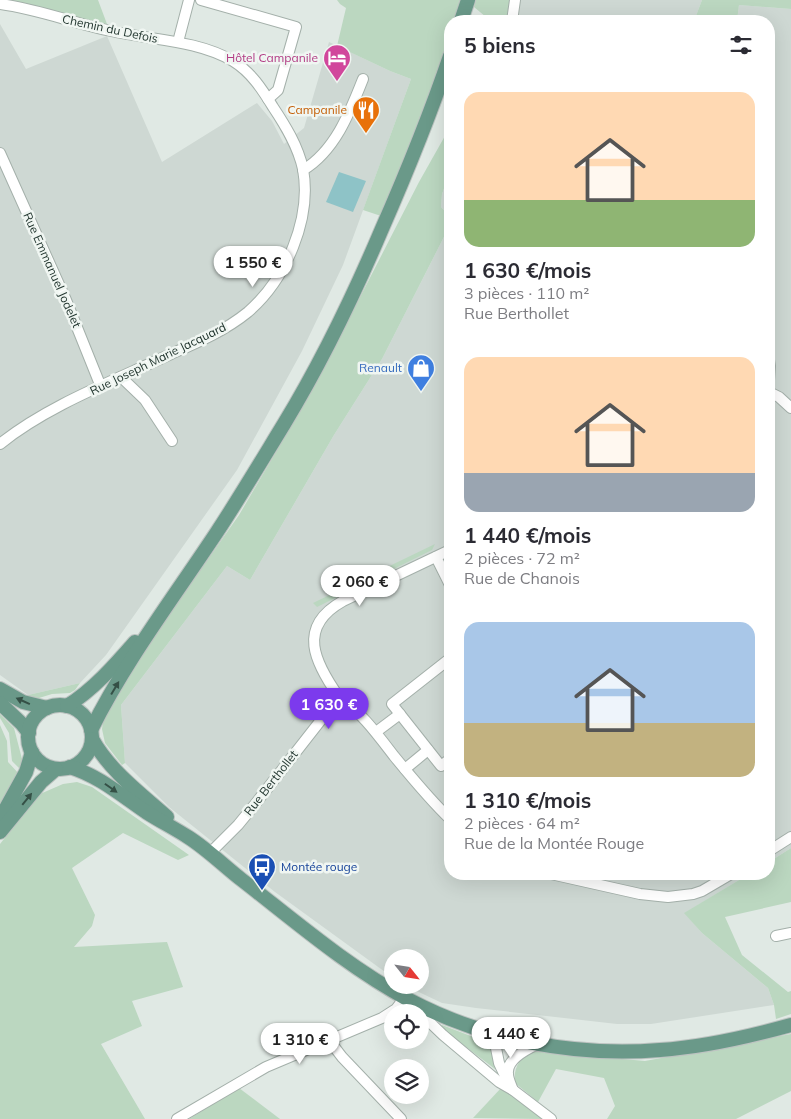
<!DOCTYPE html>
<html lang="fr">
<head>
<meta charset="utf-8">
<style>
	:root { --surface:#fff; --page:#f2f2f3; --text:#2b2b33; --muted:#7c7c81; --accent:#7c3aed }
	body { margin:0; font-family:Mulish,sans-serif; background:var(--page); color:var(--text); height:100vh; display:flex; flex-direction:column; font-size:19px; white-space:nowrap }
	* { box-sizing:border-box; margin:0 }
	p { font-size:16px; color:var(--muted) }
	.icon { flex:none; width:28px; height:28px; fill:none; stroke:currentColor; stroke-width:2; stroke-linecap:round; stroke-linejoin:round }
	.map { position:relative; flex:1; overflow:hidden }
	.sheet { position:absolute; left:444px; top:15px; width:331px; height:865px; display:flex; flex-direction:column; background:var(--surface); border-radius:20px; box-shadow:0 5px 20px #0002 }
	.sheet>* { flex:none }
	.needle { width:32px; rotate:120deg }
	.tools { position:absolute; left:384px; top:949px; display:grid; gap:10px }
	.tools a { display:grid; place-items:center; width:45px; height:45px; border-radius:50%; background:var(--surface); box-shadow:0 5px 20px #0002; font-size:25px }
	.price { position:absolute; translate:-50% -42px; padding:0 11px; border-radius:18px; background:#fff; color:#222; font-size:16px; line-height:32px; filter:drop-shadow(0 1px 2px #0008) }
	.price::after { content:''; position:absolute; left:50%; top:30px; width:15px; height:11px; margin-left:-8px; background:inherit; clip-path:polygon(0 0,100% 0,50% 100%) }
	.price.on { background:var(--accent); color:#fff }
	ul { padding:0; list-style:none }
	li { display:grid; align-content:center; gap:10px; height:265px; padding:0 20px }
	li span { display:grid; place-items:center; height:155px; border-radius:15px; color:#555 }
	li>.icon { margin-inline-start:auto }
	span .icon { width:90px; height:90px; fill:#fffc; stroke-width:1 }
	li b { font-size:21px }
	h2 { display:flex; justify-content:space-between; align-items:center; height:60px; padding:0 20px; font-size:21px }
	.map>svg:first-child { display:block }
	.built { fill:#ced8d3 }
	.green { fill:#bbd7c0 }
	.water { fill:#8ec3c7 }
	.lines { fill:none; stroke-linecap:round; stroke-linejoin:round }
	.minor-casing { stroke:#a4b0aa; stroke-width:12 }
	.major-casing { stroke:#bdc3c1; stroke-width:16 }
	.minor { stroke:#fff; stroke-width:10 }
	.major { stroke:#6a9989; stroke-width:14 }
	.oneway { fill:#355046 }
	.labels { text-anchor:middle; stroke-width:5; stroke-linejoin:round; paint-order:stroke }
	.street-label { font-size:12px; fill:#233730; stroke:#f0f6f2 }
	.hotel-label { font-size:12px; fill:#b23c85; stroke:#f0f6f2; text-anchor:end }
	.food-label { font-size:12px; fill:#c56008; stroke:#f0f6f2; text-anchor:end }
	.shop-label { font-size:12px; fill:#366cbe; stroke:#f0f6f2; text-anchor:end }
	.transit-label { font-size:12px; fill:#164399; stroke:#f0f6f2; text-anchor:start }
</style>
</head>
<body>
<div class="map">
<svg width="791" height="1119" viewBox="0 0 791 1119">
	<rect width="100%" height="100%" fill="#e0e9e4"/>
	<g class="built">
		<path d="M512,0H702L694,21H508Z"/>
		<path d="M739,5L791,9V848L769,862V21H737Z"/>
		<path d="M0,24L26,69L107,36L162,162L257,103L272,121L284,144L304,128L329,42L390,71L411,79L343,265L302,351L237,470L106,655L80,683L28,695L0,675Z"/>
		<path d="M450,172V217L441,207L442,194Z"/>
		<path d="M450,225V874H749L685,913L702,933L768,988L774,1005L651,1024H617L476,1008L442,1003L404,985H420V958H392V977L275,892L169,807L125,763L121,705L227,566L250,580L334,435L382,359Z"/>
	</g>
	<g class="green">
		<path d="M9,0H98L107,24L78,21Z"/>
		<path d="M337,0H461L454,21H450V34L433,86L381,216L363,210L411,79L390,71L337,46L346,8L340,4Z"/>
		<path d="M476,0H512L508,21H485L486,17L474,7Z"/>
		<path d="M702,0H791V9L739,5L737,21H694Z"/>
		<path d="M450,127V172L442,194L441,207L450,217V225L382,359L334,435L250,580L227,566L121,705L125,763L122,765L105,743L102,729L103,722L120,688L164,622L239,515L314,387L419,182Z"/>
		<path d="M435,544L432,550L317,607L313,603Z"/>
		<path d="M80,683L75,690L70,693L52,694L39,698L30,697L28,695Z"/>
		<path d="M0,714L14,728L22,759L20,769L12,761L9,733L0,718Z"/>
		<path d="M0,725L7,741L8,762L20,775L0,811Z"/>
		<path d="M77,782L92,787L189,855L178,860L123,833L72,868L95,915L92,926L74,947L167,942L183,987L132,1001L142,1026L101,1044L145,1119H0V844L40,794L63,784Z"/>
		<path d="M791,848V902L725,917L742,955L788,992L791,991V1014L776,1019L774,1005L768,988L702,933L684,913L749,874H769V862Z"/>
		<path d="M442,1025L489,1043L492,1048L497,1067L495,1069L445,1031L441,1026Z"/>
		<path d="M791,1034V1091L736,1119H607L615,1106L604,1078L556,1069L538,1102L515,1083C513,1067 520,1057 534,1051L645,1061Z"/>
		<path d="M502,1087L543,1119L473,1118Z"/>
		<path d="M239,1088L280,1119H189Z"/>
	</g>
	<path class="water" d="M339,172L366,181L353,212L326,202Z"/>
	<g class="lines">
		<g class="minor-casing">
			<g id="minor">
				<path d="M201,0L296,27L278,90L268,99"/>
				<path d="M0,4C38,9 73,23 111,31C151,40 197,40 233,61C251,72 262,89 273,107C285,125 298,146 303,169C312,219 286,279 248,312C226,330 199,342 173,353C116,380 48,405 0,444"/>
				<path d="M512,21L515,0"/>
				<path d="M178,42L189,0"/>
				<path d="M0,153L66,300L101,387"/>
				<path d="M303,170C335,151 350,112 363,79"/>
				<path d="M769,360L770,366L769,380"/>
				<path d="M121,377L145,400L172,441"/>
				<path d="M769,392L779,397L791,408"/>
				<path d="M436,557L450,585"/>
				<path d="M450,663L448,660L392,704L441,766L450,759"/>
				<path d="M339,697C315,663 296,627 343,601L450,550"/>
				<path d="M376,732L400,714"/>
				<path d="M405,769L428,750"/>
				<path d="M769,851L791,837"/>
				<path d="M209,854L238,825L256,803L339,697C362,713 377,734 394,756C412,778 430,800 450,819"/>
				<path d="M551,874L640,894L668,897L693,894L702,891L731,874"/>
				<path d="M776,936L791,933"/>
				<path d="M420,1013L443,1035L499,1082L513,1090L551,1119"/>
				<path d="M493,1033L499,1063L507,1080"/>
				<path d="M329,1040L342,1057L401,1119"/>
				<path d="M513,1090C511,1085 508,1079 508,1074C506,1059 527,1049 538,1044"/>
				<path d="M177,1119L266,1067L382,1018L396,1009L405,997"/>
			</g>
		</g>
		<g class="major-casing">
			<g id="major">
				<path d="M461,21L468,0"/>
				<path d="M0,689L23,702L47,708"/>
				<path d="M0,703L22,724L29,733"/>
				<circle cx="60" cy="737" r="32"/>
				<path d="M67,706C93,690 115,665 135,642"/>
				<path d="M91,730C126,660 174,597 217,532C240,497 262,460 284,424C321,363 353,297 381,231C406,174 430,115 450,56"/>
				<path d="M92,739C110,771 140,793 167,817"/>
				<path d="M70,767C99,776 121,795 146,812C160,821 174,828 188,837C207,849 224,866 242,880C296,922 348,967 409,1000C485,1040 575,1057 660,1050C704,1047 748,1037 791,1025"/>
				<path d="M0,819L26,772L32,752"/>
				<path d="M0,832L41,782L56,769"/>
			</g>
		</g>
		<use href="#minor" class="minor"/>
		<use href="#major" class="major"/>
	</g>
	<defs><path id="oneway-solid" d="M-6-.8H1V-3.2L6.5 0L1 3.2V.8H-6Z" transform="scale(1.25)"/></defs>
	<g class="oneway">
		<use href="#oneway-solid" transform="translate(115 688) rotate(-59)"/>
		<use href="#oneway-solid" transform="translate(23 701) rotate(-156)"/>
		<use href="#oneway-solid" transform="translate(111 788) rotate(35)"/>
		<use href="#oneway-solid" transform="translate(27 799) rotate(-51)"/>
	</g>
	<defs>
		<g id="hotel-pin" transform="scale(1.4375)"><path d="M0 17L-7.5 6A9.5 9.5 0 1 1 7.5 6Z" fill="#d1479c" stroke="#f0f6f2"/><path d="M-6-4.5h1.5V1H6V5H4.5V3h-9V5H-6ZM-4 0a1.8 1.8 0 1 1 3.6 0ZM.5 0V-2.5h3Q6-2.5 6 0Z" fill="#fff"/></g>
		<g id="restaurant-pin" transform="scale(1.4375)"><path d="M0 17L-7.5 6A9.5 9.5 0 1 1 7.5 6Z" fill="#e8710a" stroke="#f0f6f2"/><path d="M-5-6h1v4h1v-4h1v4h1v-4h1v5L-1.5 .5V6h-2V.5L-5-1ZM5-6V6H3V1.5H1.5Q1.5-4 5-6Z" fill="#fff"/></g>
		<g id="shop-pin" transform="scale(1.4375)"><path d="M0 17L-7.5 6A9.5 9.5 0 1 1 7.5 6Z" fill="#3f7fe0" stroke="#f0f6f2"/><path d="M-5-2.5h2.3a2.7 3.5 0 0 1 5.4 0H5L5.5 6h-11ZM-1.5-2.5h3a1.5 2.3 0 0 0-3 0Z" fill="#fff"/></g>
		<g id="bus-pin" transform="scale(1.4375)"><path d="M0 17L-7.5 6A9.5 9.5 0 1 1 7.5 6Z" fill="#1a4fb4" stroke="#f0f6f2"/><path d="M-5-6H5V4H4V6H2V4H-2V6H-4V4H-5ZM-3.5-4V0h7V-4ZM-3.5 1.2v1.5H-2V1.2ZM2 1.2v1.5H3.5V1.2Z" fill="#fff"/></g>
	</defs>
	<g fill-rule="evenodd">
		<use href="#hotel-pin" x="337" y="58"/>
		<use href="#restaurant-pin" x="366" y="110"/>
		<use href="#shop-pin" x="421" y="368"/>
		<use href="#bus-pin" x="262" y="867"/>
	</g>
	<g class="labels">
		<g class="street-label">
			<text transform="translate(110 29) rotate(12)" y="4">Chemin du Defois</text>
			<text transform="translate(52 270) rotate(66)" y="4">Rue Emmanuel Jodelet</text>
			<text transform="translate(158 359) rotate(-26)" y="4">Rue Joseph Marie Jacquard</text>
			<text transform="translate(271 783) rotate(-52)" y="4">Rue Berthollet</text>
		</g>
		<g class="hotel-label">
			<text x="318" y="62">Hôtel Campanile</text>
		</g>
		<g class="food-label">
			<text x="347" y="114">Campanile</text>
		</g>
		<g class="shop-label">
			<text x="402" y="372">Renault</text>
		</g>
		<g class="transit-label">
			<text x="281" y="871">Montée rouge</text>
		</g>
	</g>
</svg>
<div class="tools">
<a><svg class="needle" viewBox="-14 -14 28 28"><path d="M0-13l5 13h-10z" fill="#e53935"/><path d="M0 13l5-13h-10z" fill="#7c7c81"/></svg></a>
<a><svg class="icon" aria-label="locate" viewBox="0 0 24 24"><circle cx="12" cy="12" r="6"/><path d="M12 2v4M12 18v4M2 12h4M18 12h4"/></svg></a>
<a><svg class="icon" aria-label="layers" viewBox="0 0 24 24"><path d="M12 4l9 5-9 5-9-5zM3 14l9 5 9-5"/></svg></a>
</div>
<b class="price" style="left:253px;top:288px">1 550 €</b>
<b class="price" style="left:360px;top:607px">2 060 €</b>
<b class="price on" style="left:329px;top:730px">1 630 €</b>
<b class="price" style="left:511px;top:1059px">1 440 €</b>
<b class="price" style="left:300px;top:1065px">1 310 €</b>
<section class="sheet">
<h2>5 biens<svg class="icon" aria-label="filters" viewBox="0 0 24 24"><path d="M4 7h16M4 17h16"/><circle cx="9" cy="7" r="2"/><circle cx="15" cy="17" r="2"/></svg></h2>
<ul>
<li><span style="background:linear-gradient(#ffd9b3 70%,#8fb573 0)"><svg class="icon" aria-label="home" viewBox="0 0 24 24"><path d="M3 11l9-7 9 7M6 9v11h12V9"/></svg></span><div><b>1 630 €/mois</b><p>3 pièces · 110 m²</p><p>Rue Berthollet</p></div></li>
<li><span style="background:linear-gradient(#ffd9b3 75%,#9aa5b1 0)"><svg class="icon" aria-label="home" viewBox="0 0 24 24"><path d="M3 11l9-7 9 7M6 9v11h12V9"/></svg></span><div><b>1 440 €/mois</b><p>2 pièces · 72 m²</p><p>Rue de Chanois</p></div></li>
<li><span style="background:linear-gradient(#a9c7e8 65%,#c2b280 0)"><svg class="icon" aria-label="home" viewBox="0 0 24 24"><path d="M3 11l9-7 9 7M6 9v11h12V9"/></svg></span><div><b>1 310 €/mois</b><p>2 pièces · 64 m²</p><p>Rue de la Montée Rouge</p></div></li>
</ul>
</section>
</div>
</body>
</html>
